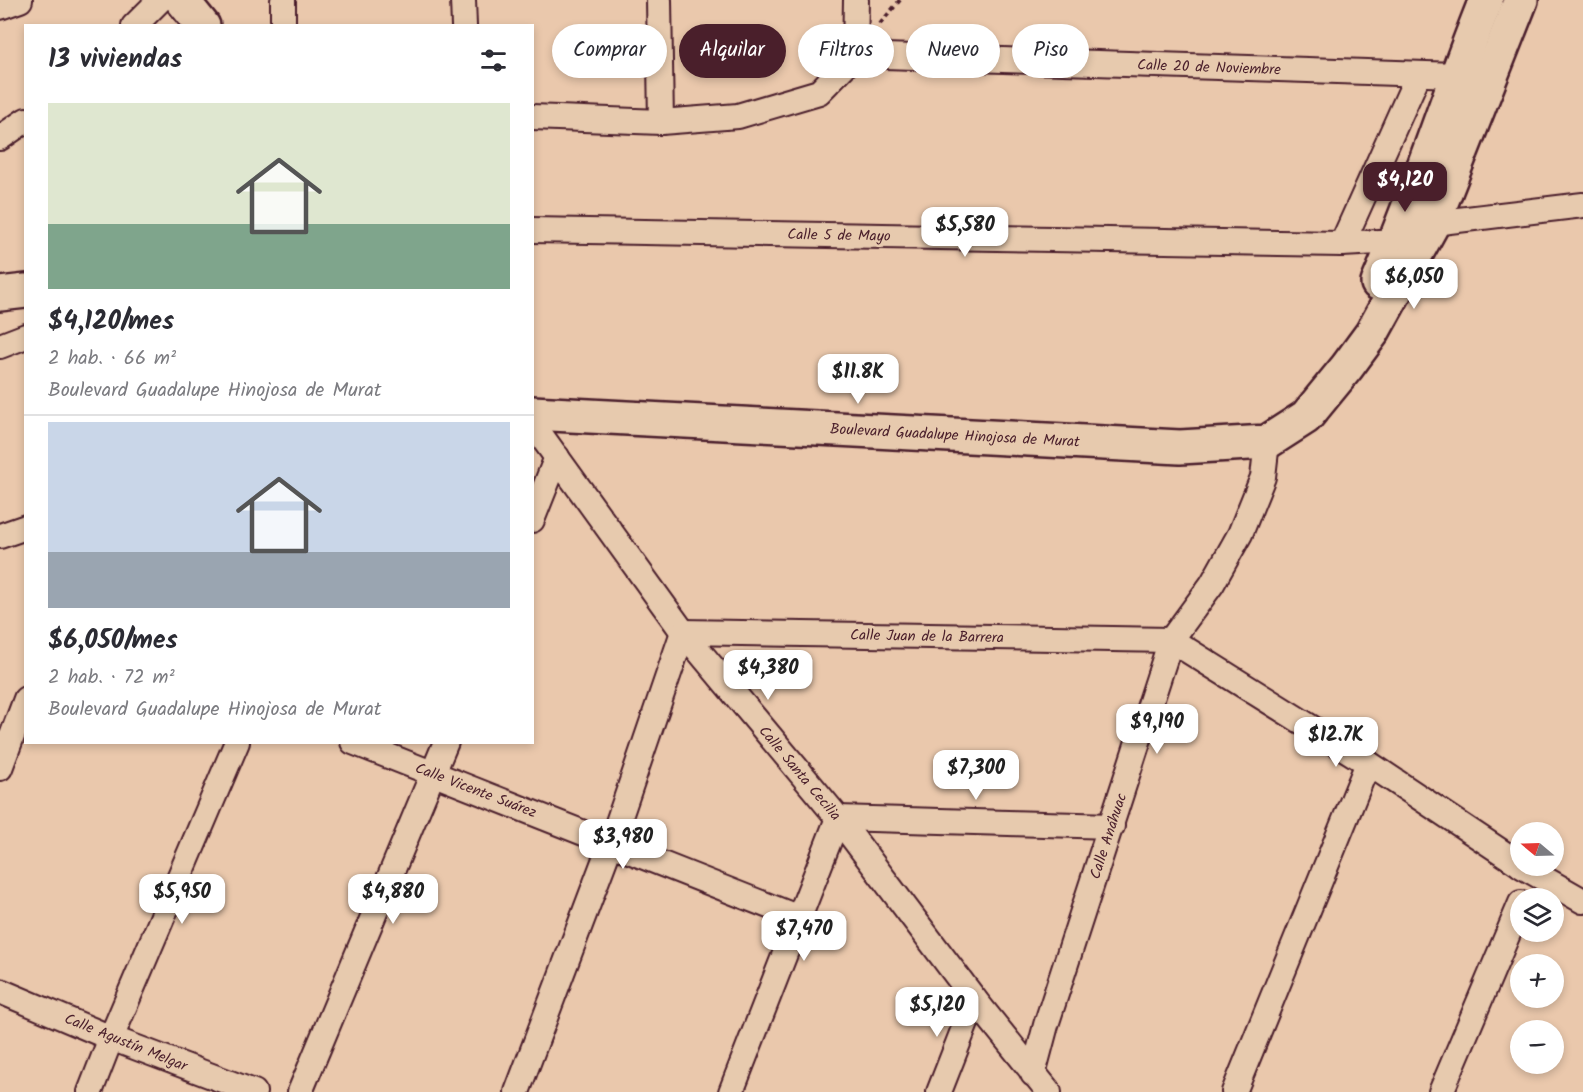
<!DOCTYPE html>
<html lang="es">
<head>
<meta charset="utf-8">
<style>
	:root { --surface:#fff; --page:#f7f7f7; --text:#2b2b33; --muted:#7c7c81; --line:#e1e1e2; --accent:#4a1f2b }
	body { margin:0; font-family:Kalam,sans-serif; background:var(--page); color:var(--text); height:100vh; display:flex; flex-direction:column; font-size:22px; white-space:nowrap }
	* { box-sizing:border-box; margin:0 }
	p { font-size:20px; color:var(--muted) }
	.icon { flex:none; width:33px; height:33px; fill:none; stroke:currentColor; stroke-width:2; stroke-linecap:round; stroke-linejoin:round }
	.map { position:relative; flex:1; overflow:hidden }
	.panel { position:absolute; left:24px; top:24px; width:510px; height:720px; display:flex; flex-direction:column; background:var(--surface); border-radius:0px; box-shadow:0 3px 9px #0003 }
	.panel>* { flex:none }
	.guide { position:absolute; left:552px; top:24px; width:570px; height:54px; display:flex; gap:12px }
	.needle { width:39px; rotate:289deg }
	.buttons { position:absolute; left:1510px; top:822px; display:grid; gap:12px }
	.buttons a { display:grid; place-items:center; width:54px; height:54px; border-radius:50%; background:var(--surface); box-shadow:0 3px 9px #0003; font-size:30px }
	.price { position:absolute; translate:-50% -51px; padding:0 14px; border-radius:12px; background:#fff; color:#222; font-size:20px; line-height:39px; filter:drop-shadow(0 2px 3px #0008) }
	.price::after { content:''; position:absolute; left:50%; top:36px; width:18px; height:14px; margin-left:-9px; background:inherit; clip-path:polygon(0 0,100% 0,50% 100%) }
	.price.active { background:var(--accent); color:#fff }
	ul { padding:0; list-style:none }
	li { display:grid; align-content:center; gap:12px; height:318px; padding:0 24px }
	li+li { border-top:2px solid var(--line) }
	li span { display:grid; place-items:center; height:186px; border-radius:0px; color:#555 }
	li>.icon { margin-inline-start:auto }
	span .icon { width:108px; height:108px; fill:#fffc; stroke-width:1 }
	li b { font-size:26px }
	h2 { display:flex; justify-content:space-between; align-items:center; height:72px; padding:0 24px; font-size:26px }
	.pill { padding:0 21px; border-radius:27px; background:var(--surface); box-shadow:0 3px 9px #0003; font-size:21px; line-height:54px }
	.pill.active { background:var(--accent); color:#fff }
	.map>svg:first-child { display:block }
	.lines { fill:none; stroke-linecap:round; stroke-linejoin:round }
	.street-casing { stroke:#4a1f2b; stroke-width:28 }
	.secondary-casing { stroke:#4a1f2b; stroke-width:38 }
	.path { stroke:#4a1f2b; stroke-width:4; stroke-dasharray:4.5 4.5; stroke-linecap:butt }
	.street { stroke:#e7caae; stroke-width:24 }
	.secondary { stroke:#e7caae; stroke-width:33 }
	.labels { text-anchor:middle; stroke-width:5; stroke-linejoin:round; paint-order:stroke }
	.street-label { font-size:15px; fill:#4a1f2b; stroke:#e7caae }
</style>
</head>
<body>
<div class="map">
<svg width="1583" height="1092" viewBox="0 0 1583 1092">
	<rect width="100%" height="100%" fill="#eac8ac"/>
	<filter id="ink" filterUnits="userSpaceOnUse"><feTurbulence type="fractalNoise" baseFrequency=".0167" numOctaves="2"/><feDisplacementMap in="SourceGraphic" scale="12" xChannelSelector="R" yChannelSelector="G"/><feConvolveMatrix kernelMatrix="1 2 1 2 8 2 1 2 1" color-interpolation-filters="sRGB"/></filter>
	<g filter="url(#ink)">
		<g class="lines">
			<g class="street-casing">
				<g id="street">
					<path d="M283,0V26"/>
					<path d="M463,0L464,26"/>
					<path d="M659,0L661,122"/>
					<path d="M0,7L20,0"/>
					<path d="M134,26L160,0"/>
					<path d="M855,55L1456,75"/>
					<path d="M855,55L856,0"/>
					<path d="M532,117L661,122L738,116L819,92L855,55"/>
					<path d="M0,138L26,120"/>
					<path d="M532,230L1342,244L1397,241L1433,223L1583,205"/>
					<path d="M1342,244L1418,75"/>
					<path d="M0,346L26,336"/>
					<path d="M532,423L683,632L838,818L975,1000L1049,1092"/>
					<path d="M532,520L557,457"/>
					<path d="M0,536L26,527"/>
					<path d="M353,742L799,918"/>
					<path d="M0,768L26,699"/>
					<path d="M1522,866L1583,901"/>
					<path d="M0,991L111,1038L254,1092"/>
					<path d="M1033,1074L1046,1025L1171,640L1212,584L1240,534L1263,477L1267,442"/>
					<path d="M90,1092L111,1038L237,742"/>
					<path d="M300,1092L446,742"/>
					<path d="M517,1092L611,843L683,632L1171,640L1368,763L1521,865"/>
					<path d="M731,1092L838,818L1112,826"/>
					<path d="M939,1092L975,1000"/>
					<path d="M1234,1092L1368,763"/>
					<path d="M1441,1092L1521,903"/>
				</g>
			</g>
			<g class="secondary-casing">
				<g id="secondary">
					<path d="M182,0L203,26"/>
					<path d="M1378,283C1418,191 1448,94 1486,0"/>
					<path d="M0,294L26,291"/>
					<path d="M532,413L1180,447L1267,442L1306,417L1347,367L1372,333L1433,223L1521,0"/>
				</g>
			</g>
			<path class="path" d="M880,24L900,0"/>
			<use href="#street" class="street"/>
			<use href="#secondary" class="secondary"/>
		</g>
	</g>
	<g class="labels">
		<g class="street-label">
			<text transform="translate(1209 67) rotate(2)" y="5">Calle 20 de Noviembre</text>
			<text transform="translate(839 235) rotate(1)" y="5">Calle 5 de Mayo</text>
			<text transform="translate(955 435) rotate(3)" y="5">Boulevard Guadalupe Hinojosa de Murat</text>
			<text transform="translate(927 636) rotate(1)" y="5">Calle Juan de la Barrera</text>
			<text transform="translate(800 773) rotate(50)" y="5">Calle Santa Cecilia</text>
			<text transform="translate(476 790) rotate(21)" y="5">Calle Vicente Suárez</text>
			<text transform="translate(1108 836) rotate(-72)" y="5">Calle Anáhuac</text>
			<text transform="translate(126 1042) rotate(22)" y="5">Calle Agustín Melgar</text>
		</g>
	</g>
</svg>
<div class="buttons">
<a><svg class="needle" viewBox="-14 -14 28 28"><path d="M0-13l5 13h-10z" fill="#e53935"/><path d="M0 13l5-13h-10z" fill="#7c7c81"/></svg></a>
<a><svg class="icon" aria-label="layers" viewBox="0 0 24 24"><path d="M12 4l9 5-9 5-9-5zM3 14l9 5 9-5"/></svg></a>
<a>+</a>
<a>−</a>
</div>
<b class="price active" style="left:1405px;top:213px">$4,120</b>
<b class="price" style="left:965px;top:258px">$5,580</b>
<b class="price" style="left:1414px;top:310px">$6,050</b>
<b class="price" style="left:858px;top:405px">$11.8K</b>
<b class="price" style="left:768px;top:701px">$4,380</b>
<b class="price" style="left:1157px;top:755px">$9,190</b>
<b class="price" style="left:1336px;top:768px">$12.7K</b>
<b class="price" style="left:976px;top:801px">$7,300</b>
<b class="price" style="left:623px;top:870px">$3,980</b>
<b class="price" style="left:182px;top:925px">$5,950</b>
<b class="price" style="left:393px;top:925px">$4,880</b>
<b class="price" style="left:804px;top:962px">$7,470</b>
<b class="price" style="left:937px;top:1038px">$5,120</b>
<div class="guide">
<a class="pill">Comprar</a>
<a class="pill active">Alquilar</a>
<a class="pill">Filtros</a>
<a class="pill">Nuevo</a>
<a class="pill">Piso</a>
</div>
<section class="panel">
<h2>13 viviendas<svg class="icon" aria-label="filters" viewBox="0 0 24 24"><path d="M4 7h16M4 17h16"/><circle cx="9" cy="7" r="2"/><circle cx="15" cy="17" r="2"/></svg></h2>
<ul>
<li><span style="background:linear-gradient(#dfe7d0 65%,#7fa58c 0)"><svg class="icon" aria-label="home" viewBox="0 0 24 24"><path d="M3 11l9-7 9 7M6 9v11h12V9"/></svg></span><div><b>$4,120/mes</b><p>2 hab. · 66 m²</p><p>Boulevard Guadalupe Hinojosa de Murat</p></div></li>
<li><span style="background:linear-gradient(#c9d6e8 70%,#9aa5b1 0)"><svg class="icon" aria-label="home" viewBox="0 0 24 24"><path d="M3 11l9-7 9 7M6 9v11h12V9"/></svg></span><div><b>$6,050/mes</b><p>2 hab. · 72 m²</p><p>Boulevard Guadalupe Hinojosa de Murat</p></div></li>
</ul>
</section>
</div>
</body>
</html>
